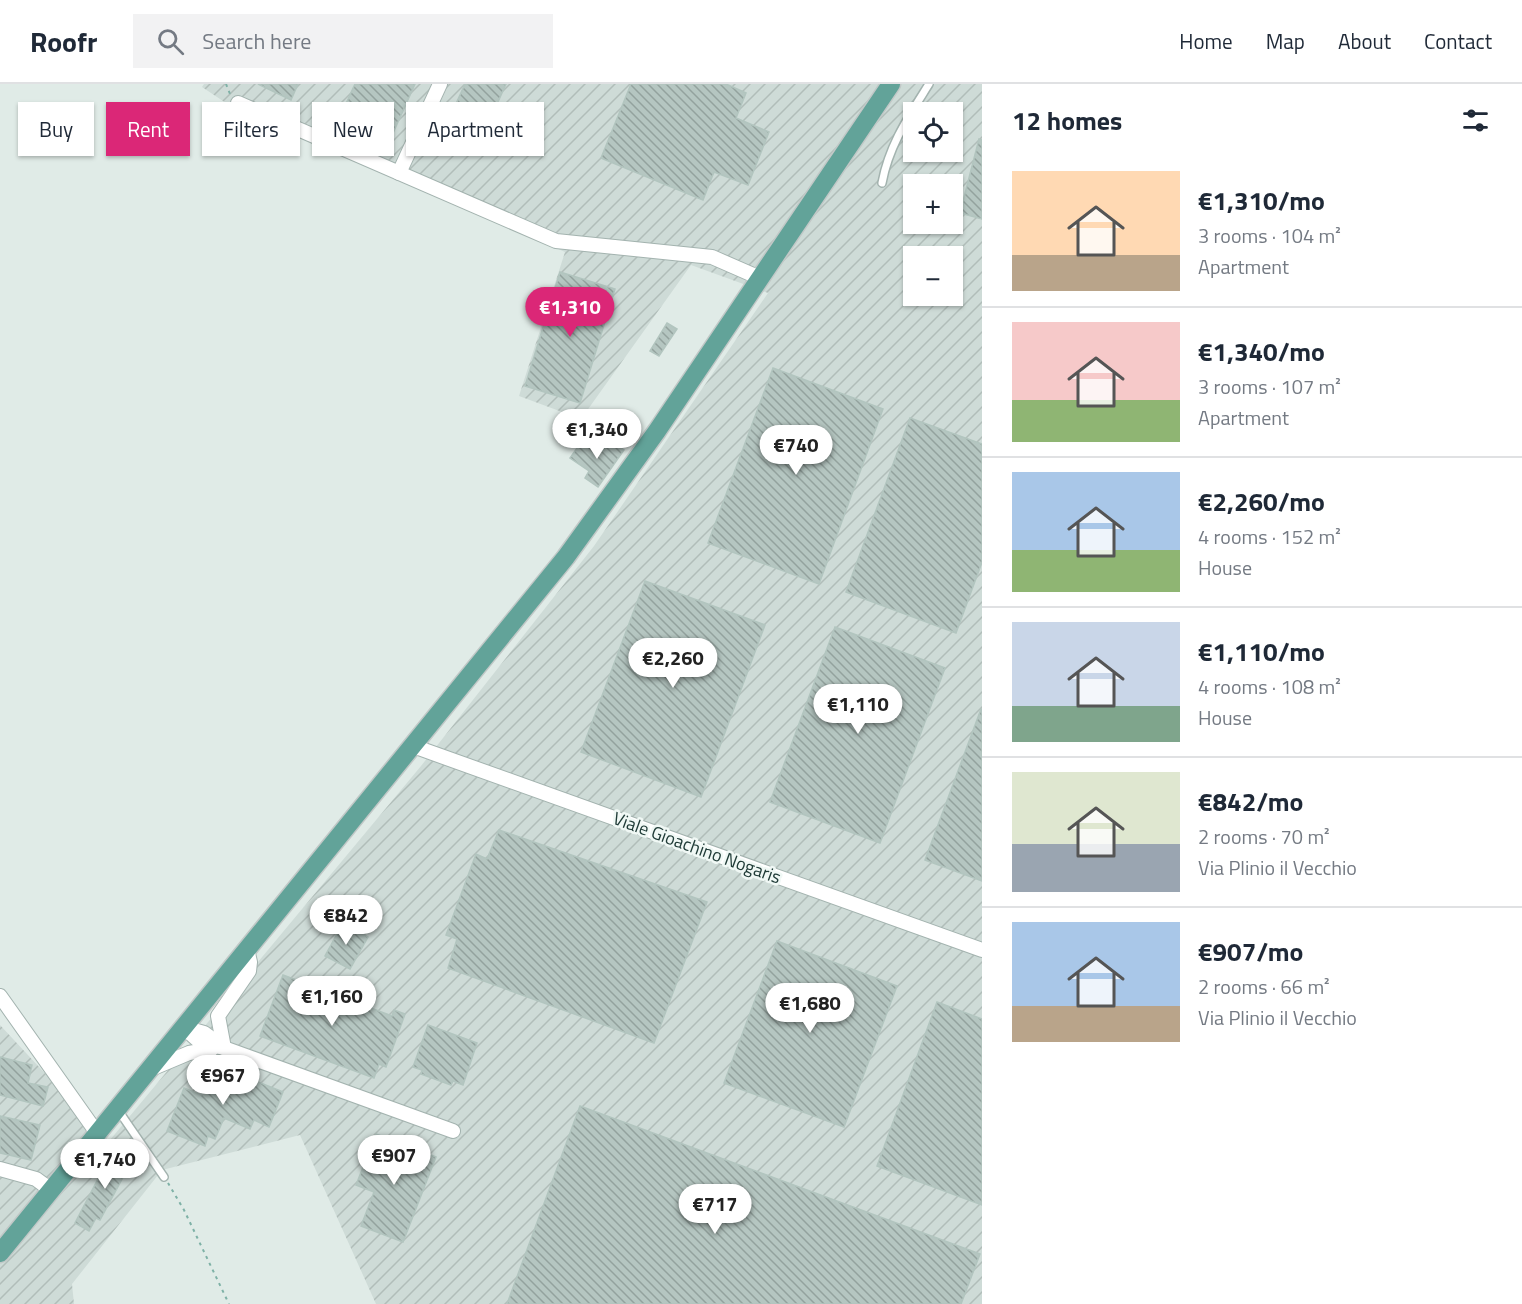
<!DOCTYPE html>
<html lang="en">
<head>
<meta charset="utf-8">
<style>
	:root { --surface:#fff; --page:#f2f2f3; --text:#1f2937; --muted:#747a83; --line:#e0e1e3; --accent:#db2777 }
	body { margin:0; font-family:"Titillium Web",sans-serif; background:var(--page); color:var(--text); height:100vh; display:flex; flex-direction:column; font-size:22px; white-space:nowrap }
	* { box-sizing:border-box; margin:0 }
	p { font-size:20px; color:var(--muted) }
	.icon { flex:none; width:33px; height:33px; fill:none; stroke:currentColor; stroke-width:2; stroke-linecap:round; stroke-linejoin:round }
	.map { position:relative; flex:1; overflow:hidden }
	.details { display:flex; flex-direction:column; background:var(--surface); width:540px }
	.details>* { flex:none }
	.banner { position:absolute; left:18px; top:18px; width:570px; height:54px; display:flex; gap:12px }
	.buttons { position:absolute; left:903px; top:18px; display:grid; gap:12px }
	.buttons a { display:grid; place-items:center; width:60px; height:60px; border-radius:0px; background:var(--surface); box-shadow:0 2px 4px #0004; font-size:30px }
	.price { position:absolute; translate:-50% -51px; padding:0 14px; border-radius:21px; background:#fff; color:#222; font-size:20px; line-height:39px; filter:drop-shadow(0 2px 3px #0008) }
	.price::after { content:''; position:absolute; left:50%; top:36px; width:18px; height:14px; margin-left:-9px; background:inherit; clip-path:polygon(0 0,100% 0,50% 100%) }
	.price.current { background:var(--accent); color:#fff }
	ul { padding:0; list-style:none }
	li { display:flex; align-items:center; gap:18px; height:150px; padding:0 30px }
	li+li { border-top:2px solid var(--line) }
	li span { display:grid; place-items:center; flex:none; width:168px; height:120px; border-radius:0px; color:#555 }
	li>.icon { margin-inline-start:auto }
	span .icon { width:72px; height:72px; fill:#fffc; stroke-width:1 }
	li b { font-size:26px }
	h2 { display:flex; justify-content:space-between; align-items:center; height:72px; padding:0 30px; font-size:26px }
	.tag { padding:0 21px; border-radius:0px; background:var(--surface); box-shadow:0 2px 4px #0004; font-size:21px; line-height:54px }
	.tag.current { background:var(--accent); color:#fff }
	header { display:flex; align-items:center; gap:36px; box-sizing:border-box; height:84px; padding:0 30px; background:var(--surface); border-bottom:2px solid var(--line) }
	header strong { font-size:28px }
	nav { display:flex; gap:33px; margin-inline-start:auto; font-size:21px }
	.search { width:420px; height:54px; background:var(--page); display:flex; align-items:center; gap:15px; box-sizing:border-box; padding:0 21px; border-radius:0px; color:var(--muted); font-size:22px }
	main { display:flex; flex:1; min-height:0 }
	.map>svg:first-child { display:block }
	.industrial { fill:url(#industrial-furrows); fill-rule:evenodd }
	.building { fill:url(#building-back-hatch); stroke:#b2c5bf; stroke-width:1.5 }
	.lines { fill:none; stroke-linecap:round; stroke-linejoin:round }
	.service-casing { stroke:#a3b3af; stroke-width:10 }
	.minor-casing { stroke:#a3b3af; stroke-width:16 }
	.primary-casing { stroke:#c1c8c7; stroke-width:21 }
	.path { stroke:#7eb1a6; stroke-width:2; stroke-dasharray:3 4.5; stroke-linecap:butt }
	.service { stroke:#fff; stroke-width:7 }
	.minor { stroke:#fff; stroke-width:14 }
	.primary { stroke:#62a399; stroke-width:18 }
	.labels { text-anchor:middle; stroke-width:5; stroke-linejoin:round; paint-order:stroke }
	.street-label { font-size:18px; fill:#203c38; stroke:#f0f8f5 }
</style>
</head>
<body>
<header>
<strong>Roofr</strong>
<div class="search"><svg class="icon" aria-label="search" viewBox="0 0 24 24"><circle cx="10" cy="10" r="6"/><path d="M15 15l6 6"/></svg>Search here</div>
<nav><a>Home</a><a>Map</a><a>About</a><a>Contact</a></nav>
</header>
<main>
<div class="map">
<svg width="982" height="1220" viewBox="0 0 982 1220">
	<defs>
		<pattern id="industrial-furrows" width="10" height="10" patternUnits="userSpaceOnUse" patternTransform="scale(1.5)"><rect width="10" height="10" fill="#cedbd7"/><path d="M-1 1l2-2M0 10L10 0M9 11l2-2" fill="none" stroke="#b1bdb9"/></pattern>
		<pattern id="building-back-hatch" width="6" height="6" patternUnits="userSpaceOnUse" patternTransform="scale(1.5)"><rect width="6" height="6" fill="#b5c6c1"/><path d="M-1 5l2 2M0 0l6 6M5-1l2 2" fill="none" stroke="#93a29e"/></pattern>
	</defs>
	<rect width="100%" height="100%" fill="#e0ebe7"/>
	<path class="industrial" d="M204,0H982V1220H376L300,1051L162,1086L72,1200L74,1220H0V941L53,998L86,1047L105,1062L421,682L594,462L768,209L691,181L581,335L519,312L565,168L229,21L202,3ZM914,28H952V68H914ZM914,100H952V140H914ZM914,172H952V212H914Z"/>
	<g class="building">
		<path d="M258,0H298L291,16Z"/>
		<path d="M355,0H415L389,58L339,35Z"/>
		<path d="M465,0H506L480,58L468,52L466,58L460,55L455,66L438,59Z"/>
		<path d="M631,0H726L746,9L736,34L769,48L748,101L714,88L703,116L601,74Z"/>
		<path d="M979,55L982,56V135L960,129Z"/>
		<path d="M560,188L615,205L580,319L525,302Z"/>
		<path d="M667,239L677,245L659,272L650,267Z"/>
		<path d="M773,284L883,325L819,500L708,459Z"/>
		<path d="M910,334L982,360V478L956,549L846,508Z"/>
		<path d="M584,354L603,367L610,356L624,366L598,403L585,394L589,387L570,374Z"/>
		<path d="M645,497L765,541L701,713L581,668Z"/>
		<path d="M835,543L945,584L880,759L770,718Z"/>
		<path d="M981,625H982V797L925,776Z"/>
		<path d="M499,746L707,818L654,959L448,884L457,855L446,851L476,770L487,775Z"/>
		<path d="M343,839L368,853L350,885L325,872Z"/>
		<path d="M777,857L897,902L844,1043L724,999Z"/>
		<path d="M283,891L392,932L394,926L405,930L386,983L379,980L374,994L260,952Z"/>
		<path d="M937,918L982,935V1121L877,1082Z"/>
		<path d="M428,941L477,959L463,1001L453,997L451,1001L421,990L422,986L413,983Z"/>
		<path d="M0,973L32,981L28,999L48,1003L43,1022L0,1011Z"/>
		<path d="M214,980L283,1008L269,1043L254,1036L250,1045L224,1034L215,1055L208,1052L205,1062L167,1047L184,1004L201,1011Z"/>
		<path d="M580,1022L980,1170L961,1220H507Z"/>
		<path d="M0,1032L40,1041L31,1076L0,1069Z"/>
		<path d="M376,1050L436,1073L403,1158L361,1142L374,1108L356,1101Z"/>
		<path d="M121,1063L135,1071L100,1136L96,1134L89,1147L75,1139L100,1091L105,1094Z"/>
	</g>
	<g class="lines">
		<g class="service-casing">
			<g id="service">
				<path d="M882,99C889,61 909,32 929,0"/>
				<path d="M118,1026L164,1093"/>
			</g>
		</g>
		<g class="minor-casing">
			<g id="minor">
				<path d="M238,19L556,157L712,173L760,194"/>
				<path d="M399,89L440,0"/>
				<path d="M413,662L982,866"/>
				<path d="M0,912L97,1049"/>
				<path d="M183,943L201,959L224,964L453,1047"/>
				<path d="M183,943L204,949L222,962"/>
				<path d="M224,964L218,932L249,887L250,878L247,865"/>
				<path d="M151,985L189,969L212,965"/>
				<path d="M0,1085L36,1095L51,1106"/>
			</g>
		</g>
		<g class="primary-casing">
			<path id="primary" d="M0,1169L566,473L657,347L891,0"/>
		</g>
		<g class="path">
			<path d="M226,0L230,10"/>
			<path d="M168,1099L184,1126L229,1220"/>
		</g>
		<use href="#service" class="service"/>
		<use href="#minor" class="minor"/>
		<use href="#primary" class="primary"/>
	</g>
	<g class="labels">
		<g class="street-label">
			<text transform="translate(697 764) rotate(20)" y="6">Viale Gioachino Nogaris</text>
		</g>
	</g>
</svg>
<div class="buttons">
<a><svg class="icon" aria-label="locate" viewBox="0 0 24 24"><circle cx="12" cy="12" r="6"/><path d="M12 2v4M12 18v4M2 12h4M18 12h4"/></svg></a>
<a>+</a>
<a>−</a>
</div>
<b class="price current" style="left:570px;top:254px">€1,310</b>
<b class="price" style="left:597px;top:376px">€1,340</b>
<b class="price" style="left:796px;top:392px">€740</b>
<b class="price" style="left:673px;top:605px">€2,260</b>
<b class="price" style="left:858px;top:651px">€1,110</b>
<b class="price" style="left:346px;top:862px">€842</b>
<b class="price" style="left:332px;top:943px">€1,160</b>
<b class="price" style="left:810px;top:950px">€1,680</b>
<b class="price" style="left:223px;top:1022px">€967</b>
<b class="price" style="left:394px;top:1102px">€907</b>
<b class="price" style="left:105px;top:1106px">€1,740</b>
<b class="price" style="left:715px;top:1151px">€717</b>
<div class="banner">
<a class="tag">Buy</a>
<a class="tag current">Rent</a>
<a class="tag">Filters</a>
<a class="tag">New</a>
<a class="tag">Apartment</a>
</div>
</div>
<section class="details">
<h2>12 homes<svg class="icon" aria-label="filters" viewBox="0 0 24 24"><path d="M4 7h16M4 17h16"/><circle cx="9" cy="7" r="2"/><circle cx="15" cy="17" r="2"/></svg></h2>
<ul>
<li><span style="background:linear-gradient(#ffd9b3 70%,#b9a48a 0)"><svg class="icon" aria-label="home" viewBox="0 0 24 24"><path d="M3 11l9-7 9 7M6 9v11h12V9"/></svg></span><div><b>€1,310/mo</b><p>3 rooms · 104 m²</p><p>Apartment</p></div></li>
<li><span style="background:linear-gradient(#f6c9c9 65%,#8fb573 0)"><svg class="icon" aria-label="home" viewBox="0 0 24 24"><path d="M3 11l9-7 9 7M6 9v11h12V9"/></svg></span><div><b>€1,340/mo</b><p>3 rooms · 107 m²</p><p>Apartment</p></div></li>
<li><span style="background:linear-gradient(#a9c7e8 65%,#8fb573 0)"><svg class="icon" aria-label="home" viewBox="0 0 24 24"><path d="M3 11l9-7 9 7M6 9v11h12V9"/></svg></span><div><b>€2,260/mo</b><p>4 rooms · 152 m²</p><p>House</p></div></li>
<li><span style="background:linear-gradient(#c9d6e8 70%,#7fa58c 0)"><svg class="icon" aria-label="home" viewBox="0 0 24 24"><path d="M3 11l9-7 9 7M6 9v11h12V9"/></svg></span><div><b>€1,110/mo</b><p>4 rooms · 108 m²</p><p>House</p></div></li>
<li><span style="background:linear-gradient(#dfe7d0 60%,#9aa5b1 0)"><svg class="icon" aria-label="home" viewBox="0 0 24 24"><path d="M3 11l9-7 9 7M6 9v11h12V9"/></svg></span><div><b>€842/mo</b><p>2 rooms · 70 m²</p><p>Via Plinio il Vecchio</p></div></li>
<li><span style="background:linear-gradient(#a9c7e8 70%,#b9a48a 0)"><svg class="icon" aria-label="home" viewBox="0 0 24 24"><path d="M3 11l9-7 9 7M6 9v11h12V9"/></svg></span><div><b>€907/mo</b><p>2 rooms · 66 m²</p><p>Via Plinio il Vecchio</p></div></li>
</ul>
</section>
</main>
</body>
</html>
